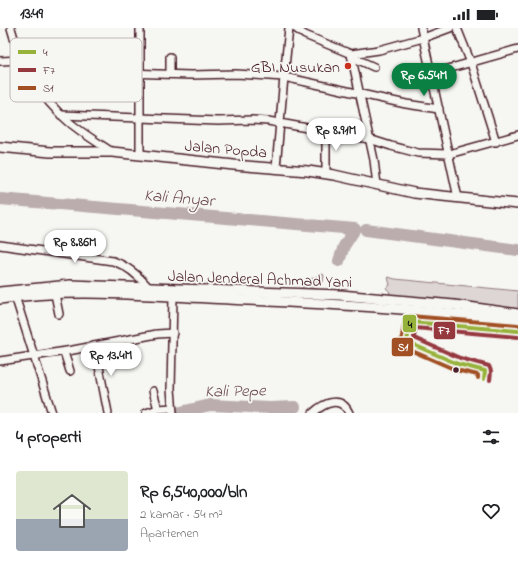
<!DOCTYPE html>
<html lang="id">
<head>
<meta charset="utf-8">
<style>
	:root { --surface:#fff; --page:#f6f6f6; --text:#202124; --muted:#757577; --line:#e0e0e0; --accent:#0b8043 }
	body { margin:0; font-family:"Indie Flower",sans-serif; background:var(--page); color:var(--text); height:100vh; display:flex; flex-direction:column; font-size:15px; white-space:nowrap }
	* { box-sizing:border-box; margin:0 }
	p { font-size:13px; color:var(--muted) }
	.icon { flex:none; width:22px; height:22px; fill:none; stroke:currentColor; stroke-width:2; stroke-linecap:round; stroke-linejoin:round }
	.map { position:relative; height:385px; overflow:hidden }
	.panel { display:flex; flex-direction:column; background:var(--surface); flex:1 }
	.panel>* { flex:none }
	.price { position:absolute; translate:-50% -34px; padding:0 9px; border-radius:14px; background:#fff; color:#222; font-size:13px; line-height:26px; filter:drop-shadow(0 1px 2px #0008) }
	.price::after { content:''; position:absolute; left:50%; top:24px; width:12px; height:9px; margin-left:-6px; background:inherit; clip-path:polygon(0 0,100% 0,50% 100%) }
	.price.on { background:var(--accent); color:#fff }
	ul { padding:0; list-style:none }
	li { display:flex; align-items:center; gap:12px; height:100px; padding:0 16px }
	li+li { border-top:1px solid var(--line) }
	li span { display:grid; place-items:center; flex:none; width:112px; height:80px; border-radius:4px; color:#555 }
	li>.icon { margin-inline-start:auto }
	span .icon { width:48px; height:48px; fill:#fffc; stroke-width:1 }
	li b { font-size:17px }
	h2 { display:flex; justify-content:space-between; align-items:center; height:48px; padding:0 16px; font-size:17px }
	.status { display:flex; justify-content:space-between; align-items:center; height:28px; padding:0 20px; background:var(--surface); direction:ltr }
	.status svg { height:11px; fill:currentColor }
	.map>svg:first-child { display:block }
	.green { fill:#ddd6d5; stroke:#947a80 }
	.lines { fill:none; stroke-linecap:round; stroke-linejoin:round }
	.river { stroke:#bbadae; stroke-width:12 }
	.minor-casing { stroke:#4a1f2b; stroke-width:10 }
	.major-casing { stroke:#4a1f2b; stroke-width:12 }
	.minor { stroke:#f6f6f2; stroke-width:7 }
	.major { stroke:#f6f6f2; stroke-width:9 }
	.bus-1-casing { stroke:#f6f6f2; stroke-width:7 }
	.bus-2-casing { stroke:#f6f6f2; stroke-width:7 }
	.bus-3-casing { stroke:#f6f6f2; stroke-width:7 }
	.bus-1 { stroke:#97b23a; stroke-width:4 }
	.bus-2 { stroke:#96393f; stroke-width:4 }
	.bus-3 { stroke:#a14f23; stroke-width:4 }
	.poi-dot { fill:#c8321e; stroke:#f6f6f2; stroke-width:1.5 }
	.bus-dot { fill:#4a1f2b; stroke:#f6f6f2; stroke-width:1.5 }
	.labels { text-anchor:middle; stroke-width:3.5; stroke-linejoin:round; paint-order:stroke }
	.poi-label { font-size:16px; fill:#4a1f2b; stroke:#f6f6f2; text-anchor:end }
	.street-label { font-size:16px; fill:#4a1f2b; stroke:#f6f6f2 }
	.water-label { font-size:17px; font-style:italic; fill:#6c4a52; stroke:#f6f6f2 }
	.key { fill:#f6f6f2; stroke:#c2b6b6; stroke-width:1 }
	.key-label { font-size:11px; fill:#4a1f2b }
	.line-badge { stroke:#f6f6f2; stroke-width:1.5 }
	.badge-label { font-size:11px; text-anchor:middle; font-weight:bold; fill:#fff }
	.pale-badge-label { font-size:11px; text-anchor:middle; font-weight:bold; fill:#111 }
</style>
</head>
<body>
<div class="status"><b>13:49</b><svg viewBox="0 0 49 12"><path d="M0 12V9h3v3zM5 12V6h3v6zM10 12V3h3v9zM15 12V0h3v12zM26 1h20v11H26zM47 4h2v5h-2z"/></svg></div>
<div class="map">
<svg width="518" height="385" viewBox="0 0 518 385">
	<rect width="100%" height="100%" fill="#f6f6f2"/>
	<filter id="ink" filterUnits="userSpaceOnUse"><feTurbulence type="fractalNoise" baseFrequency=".025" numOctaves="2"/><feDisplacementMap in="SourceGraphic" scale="8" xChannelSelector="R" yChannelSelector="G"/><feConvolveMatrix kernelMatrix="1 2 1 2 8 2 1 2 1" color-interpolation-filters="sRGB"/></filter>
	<g filter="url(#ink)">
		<g class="green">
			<path d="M322,246L324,247L323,254L315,259L314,263H302V255Z"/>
			<path d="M388,249L395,251L518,263V283L387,269L390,264L386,260L390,257Z"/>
		</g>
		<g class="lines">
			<g class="river">
				<path d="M0,171L355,201L344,218L339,233"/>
				<path d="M366,202L518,222"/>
				<path d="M177,385L210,377L270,380L295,379"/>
			</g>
			<g class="minor-casing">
				<g id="minor">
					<path d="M11,0C20,35 41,71 69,94C82,105 97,114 112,124"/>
					<path d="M295,0L305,7L351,26L379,22L423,10L450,0"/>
					<path d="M421,0L458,170"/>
					<path d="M457,0L471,35L496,114"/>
					<path d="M351,26L374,132L377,157"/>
					<path d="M352,29L374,39"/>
					<path d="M0,33L22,32"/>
					<path d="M27,42L191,47L236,46L284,49L406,76L439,81"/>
					<path d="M170,46V29"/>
					<path d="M430,46L518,21"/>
					<path d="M61,87L218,93L252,92L268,93L369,111L391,118L418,125L449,126L518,107"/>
					<path d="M326,103V146"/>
					<path d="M140,127V0"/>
					<path d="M276,140L284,49L289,0"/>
					<path d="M0,217L113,233C128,238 139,248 149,260"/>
					<path d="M54,261L59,286"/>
					<path d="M15,268L52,385"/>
					<path d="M95,318L108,385"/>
					<path d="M64,324L70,343"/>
					<path d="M0,333L73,322L157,306L173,305"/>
					<path d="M153,363L158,381"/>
					<path d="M146,385L158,381L172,380"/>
					<path d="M173,385L171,361L173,269"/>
					<path d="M313,385C324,375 341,367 349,385"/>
				</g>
			</g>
			<g class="major-casing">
				<g id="major">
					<path d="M0,119L50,124H112L234,137L308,143L334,147L414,165L518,176"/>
					<path d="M0,264L70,257L340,267L454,277L518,286"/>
					<path d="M0,271C69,260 139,267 208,270C312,275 415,279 518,294"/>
				</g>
			</g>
			<use href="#minor" class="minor"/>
			<use href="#major" class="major"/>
			<g class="bus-1-casing">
				<path id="bus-1" d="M484,351L485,343L458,336L407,314L410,294L518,303"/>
			</g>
			<g class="bus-2-casing">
				<path id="bus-2" d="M490,352L491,343L489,338L460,330L414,310L415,300L518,309"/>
			</g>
			<g class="bus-3-casing">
				<path id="bus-3" d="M478,350V347L456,342L403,319L401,314L405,290L410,288L518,297"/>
			</g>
			<use href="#bus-1" class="bus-1"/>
			<use href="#bus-2" class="bus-2"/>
			<use href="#bus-3" class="bus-3"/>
		</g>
	</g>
	<circle class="poi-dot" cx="348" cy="38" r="4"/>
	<circle class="bus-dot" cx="456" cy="342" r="3.5"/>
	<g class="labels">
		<g class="poi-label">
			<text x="340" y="44">GBI Nusukan</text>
		</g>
		<g class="street-label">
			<text transform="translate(226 120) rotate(5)" y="6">Jalan Popda</text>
			<text transform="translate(260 250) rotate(2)" y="6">Jalan Jenderal Achmad Yani</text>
		</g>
		<g class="water-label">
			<text transform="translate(179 169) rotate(5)" y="6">Kali Anyar</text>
			<text transform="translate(235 362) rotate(-1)" y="6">Kali Pepe</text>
		</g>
	</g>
	<rect x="10" y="10" width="132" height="64" rx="6" class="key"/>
	<rect x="18" y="22" width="18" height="4" fill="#97b23a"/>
	<rect x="18" y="40" width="18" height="4" fill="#96393f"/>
	<rect x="18" y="58" width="18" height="4" fill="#a14f23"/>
	<g class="key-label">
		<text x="43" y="28">4</text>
		<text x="43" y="46">F7</text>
		<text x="43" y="64">S1</text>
	</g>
	<g class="line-badge">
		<rect x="402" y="286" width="15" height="19" rx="4" fill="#97b23a"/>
		<rect x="433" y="293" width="23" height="19" rx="4" fill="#96393f"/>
		<rect x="391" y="309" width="23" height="20" rx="4" fill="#a14f23"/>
	</g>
	<g class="badge-label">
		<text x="444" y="306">F7</text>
		<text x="403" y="323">S1</text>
	</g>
	<g class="pale-badge-label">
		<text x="410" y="300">4</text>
	</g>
</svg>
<b class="price on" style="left:424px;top:69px">Rp 6.54M</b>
<b class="price" style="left:336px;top:124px">Rp 8.91M</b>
<b class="price" style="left:75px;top:236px">Rp 8.86M</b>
<b class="price" style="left:111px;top:349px">Rp 13.4M</b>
</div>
<section class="panel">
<h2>4 properti<svg class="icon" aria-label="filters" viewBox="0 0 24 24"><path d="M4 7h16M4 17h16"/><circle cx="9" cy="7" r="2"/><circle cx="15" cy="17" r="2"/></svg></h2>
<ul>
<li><span style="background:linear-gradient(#dfe7d0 60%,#9aa5b1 0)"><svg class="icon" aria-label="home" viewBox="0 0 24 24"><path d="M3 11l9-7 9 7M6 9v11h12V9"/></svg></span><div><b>Rp 6,540,000/bln</b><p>2 kamar · 54 m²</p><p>Apartemen</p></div><svg class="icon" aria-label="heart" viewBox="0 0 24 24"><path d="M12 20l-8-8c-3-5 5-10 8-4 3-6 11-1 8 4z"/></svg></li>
</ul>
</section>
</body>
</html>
